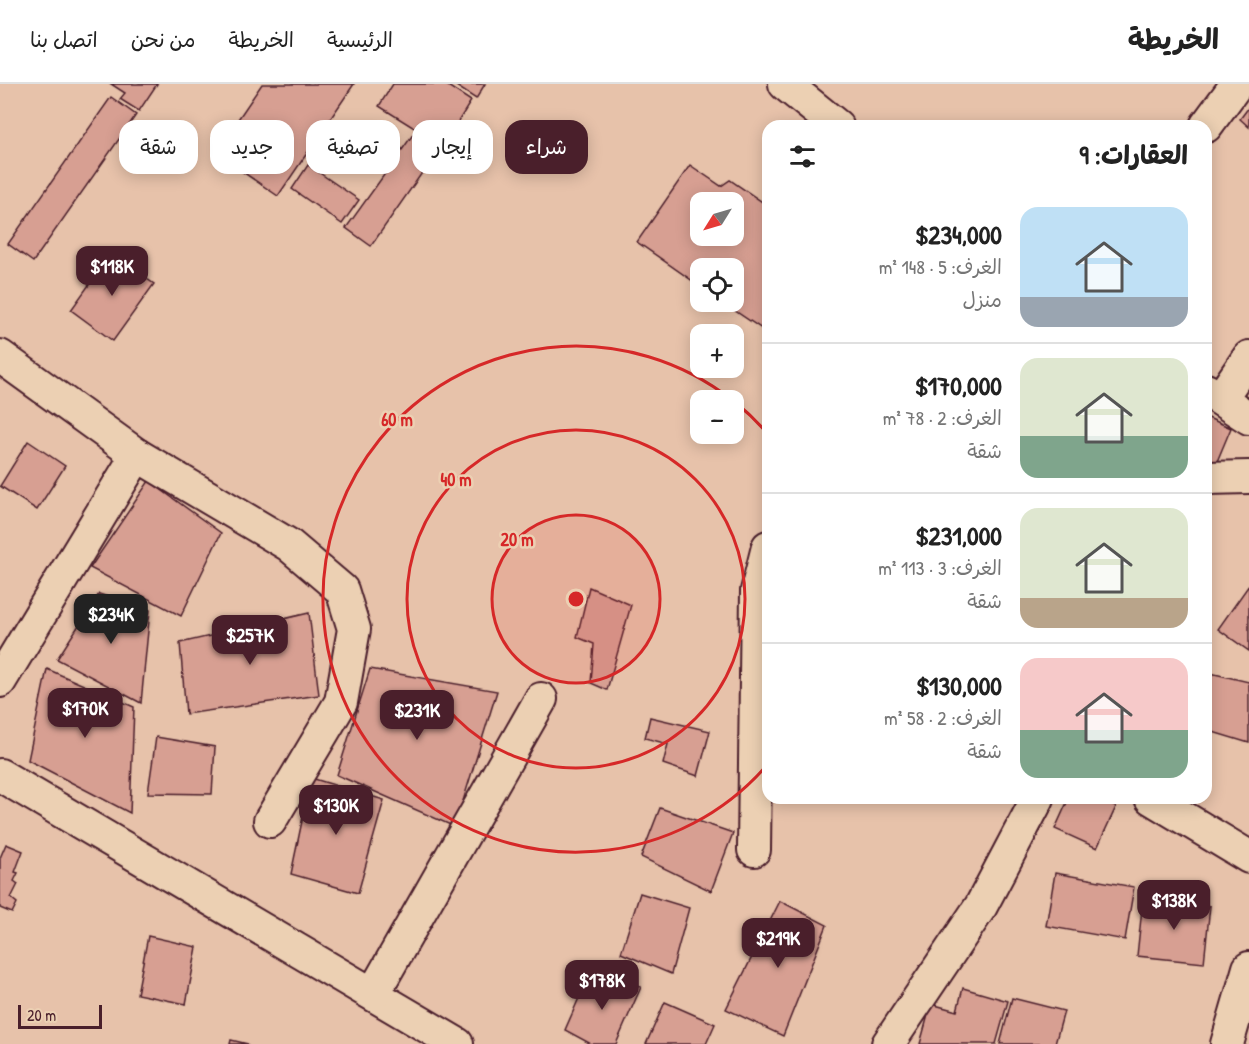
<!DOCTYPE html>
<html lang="ar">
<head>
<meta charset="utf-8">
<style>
	:root { --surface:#fff; --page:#f2f2f2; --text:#222; --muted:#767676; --line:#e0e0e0; --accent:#4a1f2b }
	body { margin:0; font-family:"Patrick Hand","Playpen Sans Arabic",sans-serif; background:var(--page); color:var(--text); direction:rtl; height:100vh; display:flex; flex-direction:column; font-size:22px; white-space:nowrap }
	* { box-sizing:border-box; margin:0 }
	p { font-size:20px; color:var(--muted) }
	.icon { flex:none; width:33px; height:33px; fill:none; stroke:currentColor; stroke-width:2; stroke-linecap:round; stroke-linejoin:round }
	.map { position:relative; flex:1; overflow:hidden; direction:ltr }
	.drawer { position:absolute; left:762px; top:36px; width:450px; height:684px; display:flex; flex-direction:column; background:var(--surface); border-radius:18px; box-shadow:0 3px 15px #0003; direction:rtl }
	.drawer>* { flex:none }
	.hud { position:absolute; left:18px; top:36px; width:570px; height:54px; direction:rtl; display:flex; gap:12px }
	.needle { width:39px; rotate:233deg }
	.tools { position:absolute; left:690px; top:108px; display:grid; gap:12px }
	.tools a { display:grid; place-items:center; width:54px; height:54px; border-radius:12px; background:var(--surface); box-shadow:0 3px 15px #0003; font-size:30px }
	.scale { position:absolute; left:18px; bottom:15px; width:84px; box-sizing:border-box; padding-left:6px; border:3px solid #4a1f2b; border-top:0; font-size:16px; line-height:21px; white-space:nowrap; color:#4a1f2b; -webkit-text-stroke:4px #ecd0b3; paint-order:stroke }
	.price { position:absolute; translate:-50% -51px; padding:0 14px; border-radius:12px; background:var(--accent); color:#fff; font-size:20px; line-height:39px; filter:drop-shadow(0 2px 3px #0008) }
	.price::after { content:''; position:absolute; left:50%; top:36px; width:18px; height:14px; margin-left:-9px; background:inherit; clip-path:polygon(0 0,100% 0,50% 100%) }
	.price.on { background:#222; color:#fff }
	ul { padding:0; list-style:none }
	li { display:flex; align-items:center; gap:18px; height:150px; padding:0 24px }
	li+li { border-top:2px solid var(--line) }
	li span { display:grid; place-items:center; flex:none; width:168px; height:120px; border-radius:18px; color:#555 }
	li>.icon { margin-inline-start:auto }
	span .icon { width:72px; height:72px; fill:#fffc; stroke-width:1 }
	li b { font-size:26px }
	h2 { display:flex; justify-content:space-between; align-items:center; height:72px; padding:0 24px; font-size:26px }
	.pill { padding:0 21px; border-radius:18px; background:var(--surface); box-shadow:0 3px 15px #0003; font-size:21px; line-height:54px }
	.pill.on { background:var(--accent); color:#fff }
	header { display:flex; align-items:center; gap:36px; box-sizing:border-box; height:84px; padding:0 30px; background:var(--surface); border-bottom:2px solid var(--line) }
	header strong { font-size:28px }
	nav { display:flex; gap:33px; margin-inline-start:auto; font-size:21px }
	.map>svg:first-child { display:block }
	.building { fill:#d79f92; stroke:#4a1f2b; stroke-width:1.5; fill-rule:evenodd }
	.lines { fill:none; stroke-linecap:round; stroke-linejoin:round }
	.minor-casing { stroke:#4a1f2b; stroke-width:36 }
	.minor { stroke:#ecd0b3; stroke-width:32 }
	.ring { fill:none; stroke:#d62828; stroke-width:3 }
	.centre { fill:#d62828; stroke:#ecd0b3; stroke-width:3 }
	.ring-label { font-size:18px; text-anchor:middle; font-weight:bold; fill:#d62828; stroke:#ecd0b3; stroke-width:5; stroke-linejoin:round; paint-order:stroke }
</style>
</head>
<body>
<header>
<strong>الخريطة</strong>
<nav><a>الرئيسية</a><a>الخريطة</a><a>من نحن</a><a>اتصل بنا</a></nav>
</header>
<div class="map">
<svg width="1249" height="960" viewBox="0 0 1249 960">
	<rect width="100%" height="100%" fill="#e7c2aa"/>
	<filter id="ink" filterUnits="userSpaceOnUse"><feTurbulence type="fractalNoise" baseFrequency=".0167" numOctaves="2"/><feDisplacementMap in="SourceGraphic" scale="12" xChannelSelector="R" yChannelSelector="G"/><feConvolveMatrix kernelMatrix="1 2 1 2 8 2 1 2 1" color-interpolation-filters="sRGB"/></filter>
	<g filter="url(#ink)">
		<g class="building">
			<path d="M111,0H157L139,27L120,15L125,9Z"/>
			<path d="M262,0H354L278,112L215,69Z"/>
			<path d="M393,0H445L471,17L443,62L379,22Z"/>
			<path d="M453,0H485L476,15Z"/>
			<path d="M111,13L136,31L33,178L8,160Z"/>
			<path d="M1249,23V43L1240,35Z"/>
			<path d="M414,49L438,66L371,162L346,144Z"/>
			<path d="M308,81L359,116L342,140L292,105Z"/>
			<path d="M690,81L721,102L730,96L768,122V249L722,218H734V184H700V202L637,158ZM700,118H734V152H700Z"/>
			<path d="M111,170L154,200L113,257L71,226Z"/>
			<path d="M1206,333L1231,344L1213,387L1206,386Z"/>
			<path d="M28,357L65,382L37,426L0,402Z"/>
			<path d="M149,397L221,449L181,532L90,484Z"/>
			<path d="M1249,501V567L1218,545Z"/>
			<path d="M589,503L631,521L607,606L591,599L594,560L577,553Z"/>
			<path d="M99,510L150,526L141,619L57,575Z"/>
			<path d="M309,529L319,611L186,630L180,559Z"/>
			<path d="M47,585L134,623L130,729L28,676Z"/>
			<path d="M370,585L497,607L455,743L337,691Z"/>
			<path d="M1206,588L1249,598V659L1206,646Z"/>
			<path d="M650,633L710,647L698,692L663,680L668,660L645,654Z"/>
			<path d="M156,653L215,663L212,710L148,709Z"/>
			<path d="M311,694L384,716L358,809L291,790Z"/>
			<path d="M1069,714H1096L1116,723L1097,764L1055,745Z"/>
			<path d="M660,724L733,749L711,807L641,773Z"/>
			<path d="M6,760L23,767L15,788L18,789L14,797L18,800L11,814L17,819L12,829L0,824V774Z"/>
			<path d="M1055,789L1134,803L1125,856L1046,842Z"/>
			<path d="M640,809L689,824L671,890L621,869Z"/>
			<path d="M1143,815L1210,822L1204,879L1137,872Z"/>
			<path d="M780,817L827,841L783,952L726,925Z"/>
			<path d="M148,852L197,863L186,920L137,910Z"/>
			<path d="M589,891L641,903L616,960H591L565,946Z"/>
			<path d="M963,904L1008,917L996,960H920L931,920L957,927Z"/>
			<path d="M1012,914L1064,927L1055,960H1000Z"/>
			<path d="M665,918L715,940L706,960H646Z"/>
			<path d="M231,956L248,960H230Z"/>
		</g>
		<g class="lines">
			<g class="minor-casing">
				<g id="minor">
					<path d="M785,0L837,42"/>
					<path d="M1206,42L1237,0"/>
					<path d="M0,272L137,371L289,461L342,506L354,545L341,618L270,737"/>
					<path d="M1206,306L1249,334"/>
					<path d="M1221,314L1249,273"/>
					<path d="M1206,394L1249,393"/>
					<path d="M0,597L137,371"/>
					<path d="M0,691L457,960"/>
					<path d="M1151,714L1249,773"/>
					<path d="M754,766L757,507L768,463"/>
					<path d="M373,910L541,615"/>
					<path d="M888,960L981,822L1038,714"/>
					<path d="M1227,960L1249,884"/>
				</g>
			</g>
			<use href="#minor" class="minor"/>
		</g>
	</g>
	<circle cx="576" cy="515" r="84" fill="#d62828" fill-opacity=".12"/>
	<g class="ring">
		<circle cx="576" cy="515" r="84"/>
		<circle cx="576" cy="515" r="169"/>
		<path d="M767 681A253 253 0 1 1 732 316M735 318A253 253 0 0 1 767 349"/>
	</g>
	<circle cx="576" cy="515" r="9" class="centre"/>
	<g class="ring-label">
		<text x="397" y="342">60 m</text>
		<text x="456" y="402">40 m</text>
		<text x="517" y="462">20 m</text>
	</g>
</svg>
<div class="tools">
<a><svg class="needle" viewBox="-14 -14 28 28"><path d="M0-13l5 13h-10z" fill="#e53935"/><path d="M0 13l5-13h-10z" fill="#767676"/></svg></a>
<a><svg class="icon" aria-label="locate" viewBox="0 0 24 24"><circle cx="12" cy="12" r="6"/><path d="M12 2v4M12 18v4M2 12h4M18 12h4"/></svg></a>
<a>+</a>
<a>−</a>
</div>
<div class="scale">20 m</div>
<b class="price" style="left:112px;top:213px">$118K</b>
<b class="price on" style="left:111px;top:561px">$234K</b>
<b class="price" style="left:250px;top:582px">$257K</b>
<b class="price" style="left:85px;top:655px">$170K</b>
<b class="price" style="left:417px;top:657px">$231K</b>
<b class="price" style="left:336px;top:752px">$130K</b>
<b class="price" style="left:1174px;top:847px">$138K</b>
<b class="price" style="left:778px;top:885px">$219K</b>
<b class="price" style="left:602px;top:927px">$178K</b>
<div class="hud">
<a class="pill on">شراء</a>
<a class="pill">إيجار</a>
<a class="pill">تصفية</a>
<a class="pill">جديد</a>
<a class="pill">شقة</a>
</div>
<section class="drawer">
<h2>العقارات: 9<svg class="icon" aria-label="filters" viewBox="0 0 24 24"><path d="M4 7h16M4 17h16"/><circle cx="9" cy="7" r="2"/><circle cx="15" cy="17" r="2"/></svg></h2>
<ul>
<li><span style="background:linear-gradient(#bfe0f5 75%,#9aa5b1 0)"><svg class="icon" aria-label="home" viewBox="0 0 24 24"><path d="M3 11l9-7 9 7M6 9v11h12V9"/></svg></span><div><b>$234,000</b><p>الغرف: 5 · 148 m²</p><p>منزل</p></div></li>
<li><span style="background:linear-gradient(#dfe7d0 65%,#7fa58c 0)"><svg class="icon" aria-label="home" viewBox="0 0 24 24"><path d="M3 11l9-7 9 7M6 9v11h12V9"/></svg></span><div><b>$170,000</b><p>الغرف: 2 · 78 m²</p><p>شقة</p></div></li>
<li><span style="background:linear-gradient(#dfe7d0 75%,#b9a48a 0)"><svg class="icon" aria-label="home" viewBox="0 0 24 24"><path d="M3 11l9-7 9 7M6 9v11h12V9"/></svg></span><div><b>$231,000</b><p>الغرف: 3 · 113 m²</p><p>شقة</p></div></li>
<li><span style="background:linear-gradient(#f6c9c9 60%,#7fa58c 0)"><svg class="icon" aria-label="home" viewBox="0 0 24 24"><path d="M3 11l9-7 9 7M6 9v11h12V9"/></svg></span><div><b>$130,000</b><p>الغرف: 2 · 58 m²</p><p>شقة</p></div></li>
</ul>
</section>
</div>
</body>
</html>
